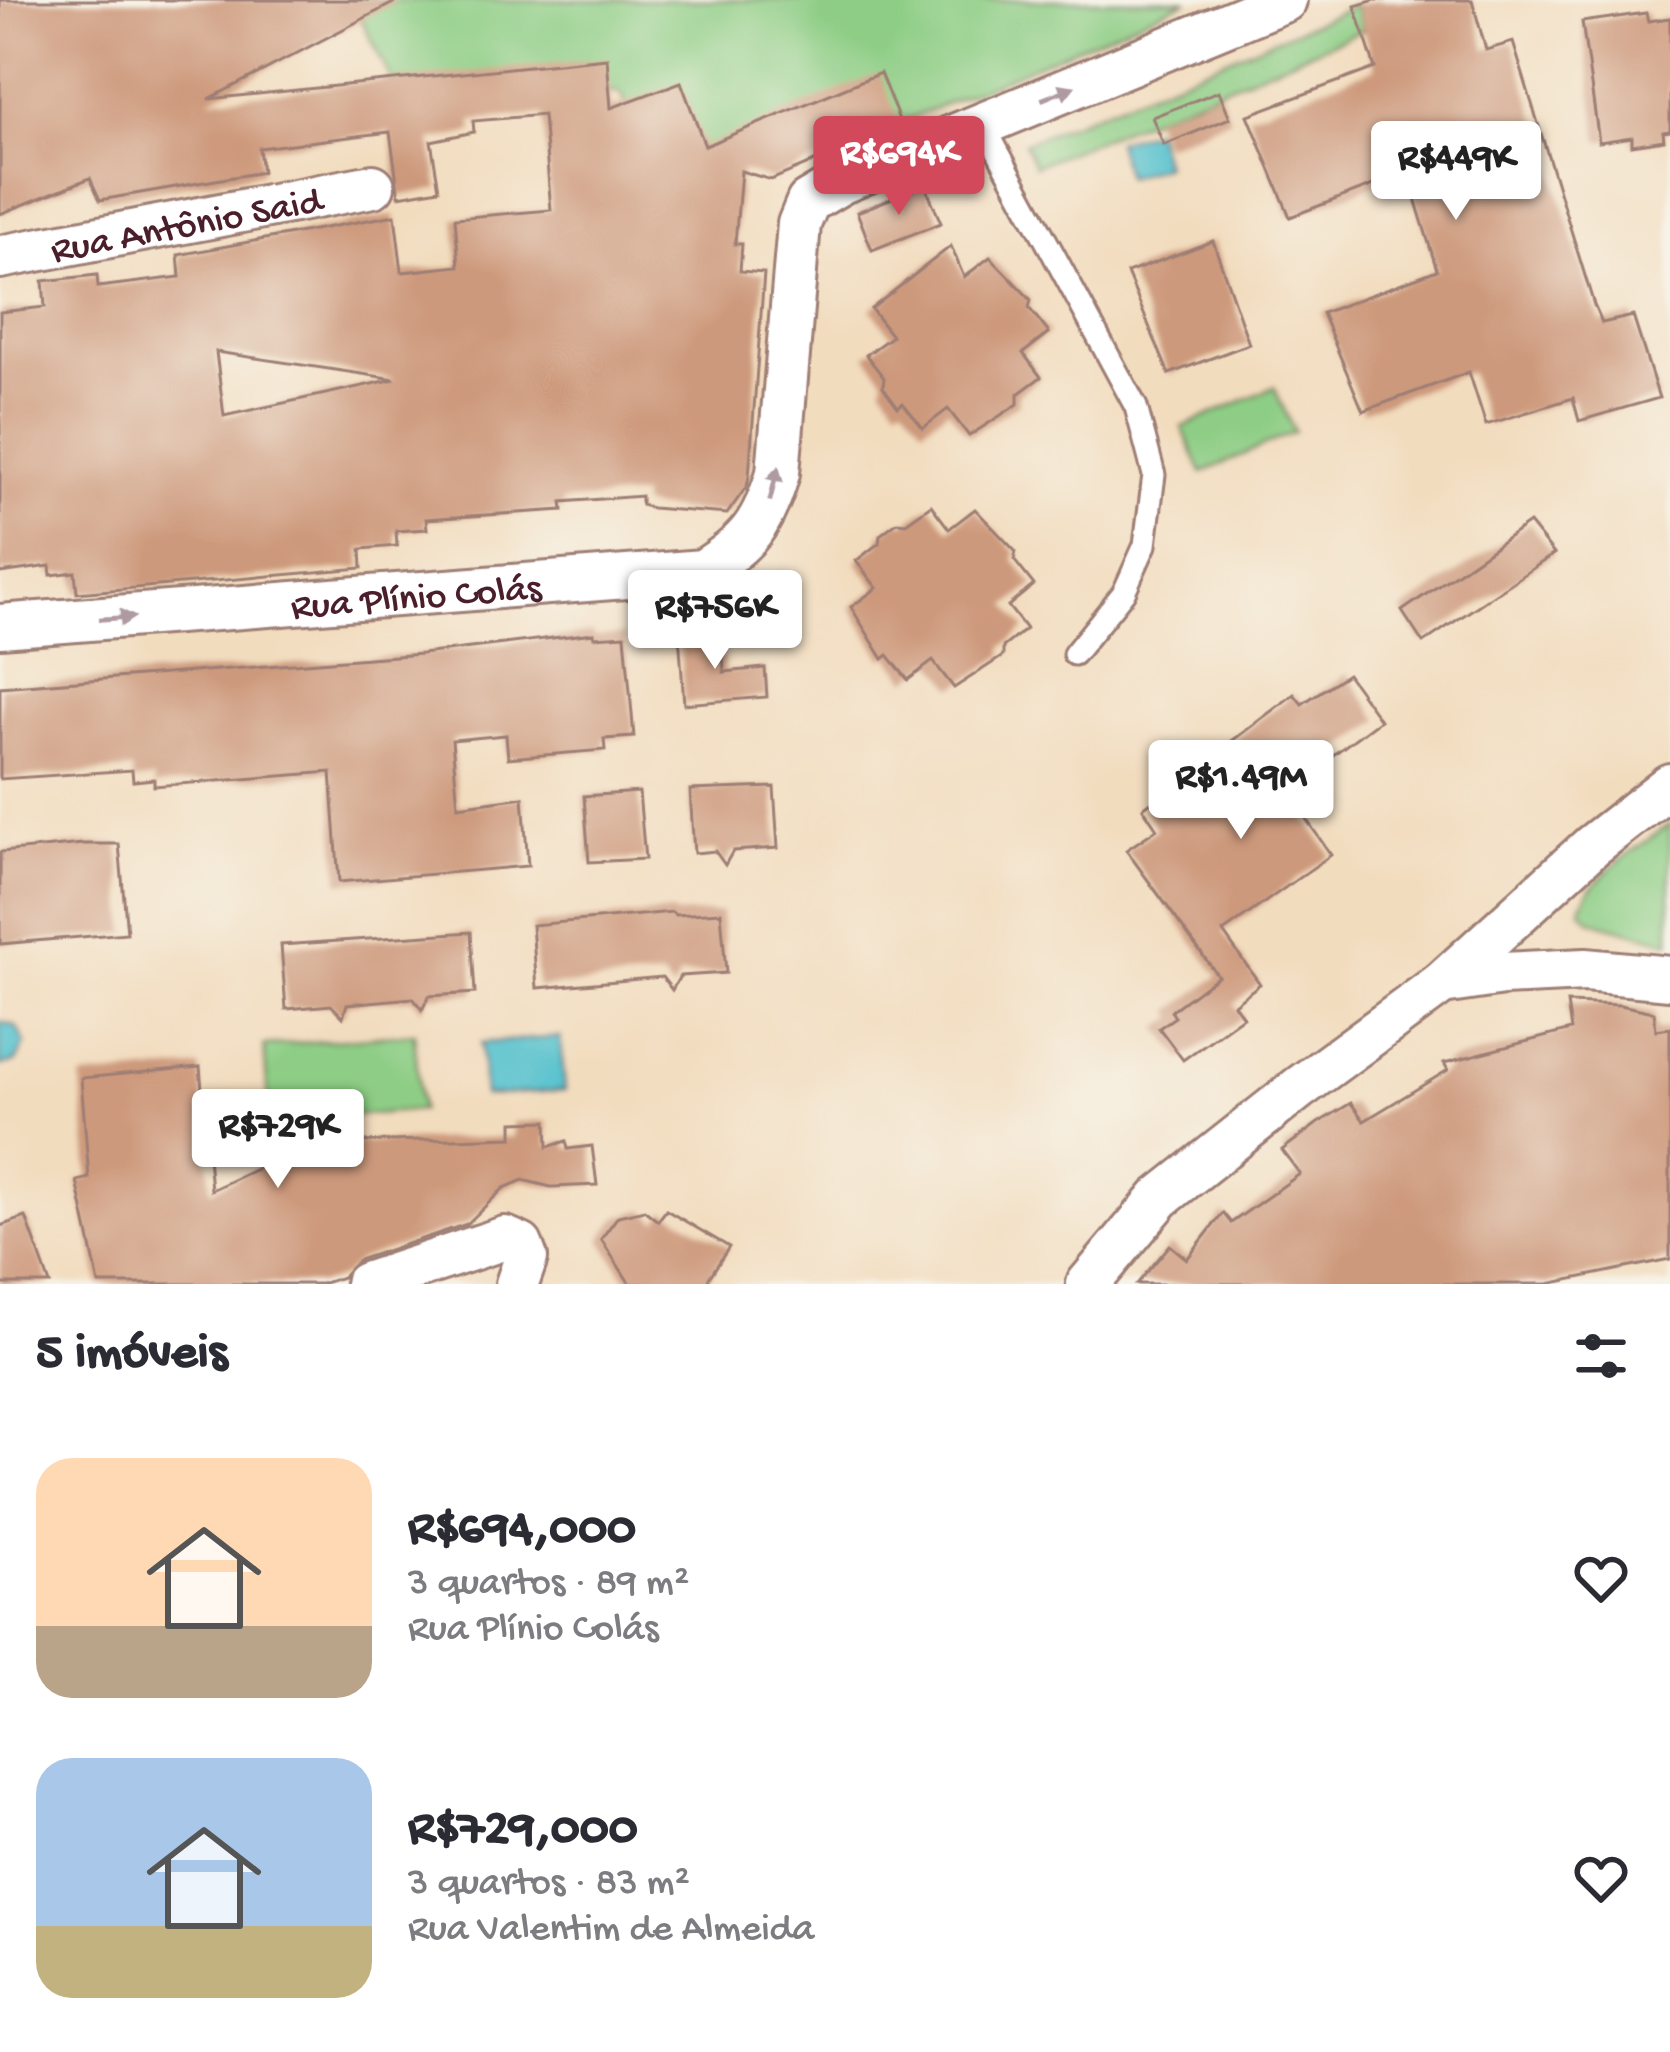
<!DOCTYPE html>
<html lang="pt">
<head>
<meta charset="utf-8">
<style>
	:root { --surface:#fff; --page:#f7f7f7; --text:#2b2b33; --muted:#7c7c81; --accent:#d1495b }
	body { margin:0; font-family:"Gochi Hand",sans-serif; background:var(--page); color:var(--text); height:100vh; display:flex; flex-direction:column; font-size:45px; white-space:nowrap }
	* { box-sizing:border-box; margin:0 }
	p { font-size:39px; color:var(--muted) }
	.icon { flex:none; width:66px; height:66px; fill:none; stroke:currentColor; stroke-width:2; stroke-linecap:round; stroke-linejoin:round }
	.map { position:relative; height:1284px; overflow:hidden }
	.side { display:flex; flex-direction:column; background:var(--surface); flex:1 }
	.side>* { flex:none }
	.price { position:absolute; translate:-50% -102px; padding:0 27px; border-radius:12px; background:#fff; color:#222; font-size:39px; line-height:78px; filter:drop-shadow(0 3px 6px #0008) }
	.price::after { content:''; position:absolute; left:50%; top:72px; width:36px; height:27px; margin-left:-18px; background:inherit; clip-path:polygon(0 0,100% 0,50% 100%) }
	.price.on { background:var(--accent); color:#fff }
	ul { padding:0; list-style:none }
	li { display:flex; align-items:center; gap:36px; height:300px; padding:0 36px }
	li span { display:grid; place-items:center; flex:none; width:336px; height:240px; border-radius:36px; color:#555 }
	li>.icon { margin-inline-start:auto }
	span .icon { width:144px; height:144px; fill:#fffc; stroke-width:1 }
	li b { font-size:51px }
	h2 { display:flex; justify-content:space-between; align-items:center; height:144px; padding:0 36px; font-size:51px }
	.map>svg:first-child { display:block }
	.green { fill:#8dcd85; stroke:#6c7658; stroke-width:3 }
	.water { fill:#54c1cd; stroke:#4f707c; stroke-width:3 }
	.building { fill:#cd997b; fill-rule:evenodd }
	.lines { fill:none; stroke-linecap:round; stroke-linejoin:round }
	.lane-casing { stroke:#9e7e74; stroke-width:27 }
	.street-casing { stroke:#9e7e74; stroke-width:48 }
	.lane { stroke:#fff; stroke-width:21 }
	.street { stroke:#fff; stroke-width:42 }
	.oneway { fill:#ae9aa0 }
	.labels { text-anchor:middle; stroke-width:9; stroke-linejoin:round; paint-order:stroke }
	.street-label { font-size:39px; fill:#4a1f2b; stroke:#f7f3e8 }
</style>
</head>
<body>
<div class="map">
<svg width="1670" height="1284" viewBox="0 0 1670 1284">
	<rect width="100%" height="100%" fill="#f7f3e8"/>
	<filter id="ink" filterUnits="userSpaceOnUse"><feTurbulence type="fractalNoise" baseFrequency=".00833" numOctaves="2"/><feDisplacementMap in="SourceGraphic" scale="24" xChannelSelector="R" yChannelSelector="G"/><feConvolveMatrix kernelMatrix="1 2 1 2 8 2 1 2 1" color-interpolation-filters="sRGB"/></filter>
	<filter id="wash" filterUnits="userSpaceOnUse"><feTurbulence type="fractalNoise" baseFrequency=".004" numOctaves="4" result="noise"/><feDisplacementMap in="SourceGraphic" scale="48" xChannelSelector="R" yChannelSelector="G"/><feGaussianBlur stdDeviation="2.7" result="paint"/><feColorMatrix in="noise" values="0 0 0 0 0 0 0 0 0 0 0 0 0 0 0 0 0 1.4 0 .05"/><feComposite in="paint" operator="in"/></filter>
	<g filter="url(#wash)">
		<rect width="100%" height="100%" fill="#f2dcbe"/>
		<g class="green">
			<path d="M352,0H1188L781,174L649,146L620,92L394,85Z"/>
			<path d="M1355,6L1363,30L1034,166L1024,143Z"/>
			<path d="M1274,387L1294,432L1202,473L1182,427Z"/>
			<path d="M1670,824V942L1590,920L1581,909C1591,873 1642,846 1670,824Z"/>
			<path d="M414,1033L421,1110L270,1123L264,1046Z"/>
		</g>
		<g class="water">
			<path d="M1154,130L1164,165L1126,177L1116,141Z"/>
			<path d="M0,1022L16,1026L25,1044L16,1062L0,1066Z"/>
			<path d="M560,1037L565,1090L484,1096L481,1043Z"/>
		</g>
		<g id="blocks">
			<g class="building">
				<path d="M0,0H399L209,99L607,58L611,108L681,82L705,146L880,73L901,125L771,180L741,171L735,244H742L740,271L764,273L749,476L747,486L727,514L652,508L641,505V496L562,502L563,510L426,519L427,529L396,531L397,546L361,549L362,568L77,593L75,572L51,575L50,566L0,573V312L45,307L43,281L97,275L98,287L180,277L178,255L395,215L402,272L459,266L455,218L551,210L543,115L473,121L474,132L431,141L439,189L399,196L390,132L259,148L262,172L100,200L90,178L0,214ZM216,352L395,379L224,416Z"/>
				<path d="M1375,0H1472L1486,50L1513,42L1594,305L1602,323L1633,316L1659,398L1579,421L1573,398L1486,425L1469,372L1363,411L1322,313L1437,270L1407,172L1290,217L1248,115L1375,68L1355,6Z"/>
				<path d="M1646,13L1648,21L1670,18V131L1663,132L1664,140L1632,145V137L1599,142L1582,22Z"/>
				<path d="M1219,91L1230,118L1164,145L1152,117Z"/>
				<path d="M925,185L941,223L872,250L857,212Z"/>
				<path d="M1213,241L1249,344L1169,374L1127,273Z"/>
				<path d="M951,246L964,277L990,257L1031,300L1029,308L1049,333L1023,353L1041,377L1018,394V404L969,436L948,409L923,428L903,403L898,407L883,387L884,378L866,355L892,336L871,309Z"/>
				<path d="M931,505L949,529L975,509L1016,552L1014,560L1034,585L1008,606L1026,629L1003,647V656L954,688L933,661L908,680L888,655L883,659L851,607L877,588L856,561L879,543L880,535L897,522L906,523Z"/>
				<path d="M1529,523L1554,554L1423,643L1402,611Z"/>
				<path d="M722,630L724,672L765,668L767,697L684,704L679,633Z"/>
				<path d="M594,633V637L625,635L634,737L604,739L605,750L508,758L506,735L452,740L458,806L523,797L528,866L339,882L331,772L154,786V779L133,781L132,770L0,779V687L421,654Z"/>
				<path d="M1347,674L1380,720L1286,790L1331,855L1223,932L1260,984L1234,1004L1243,1017L1183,1060L1159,1028L1175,1017L1171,1011L1218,976L1126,850L1157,829L1143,808L1294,694L1302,704Z"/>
				<path d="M774,787L778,848L733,851L725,865L715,851L694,853L690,790Z"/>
				<path d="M639,792L645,859L589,862L584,796Z"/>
				<path d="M83,844H119L127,933L0,944V852Z"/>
				<path d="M672,912L675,915L721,912L726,973L680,976L672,990L662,977L537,988L532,925Z"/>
				<path d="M471,932L475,993L429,996L422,1010L413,998L347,1004L343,1017L331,1005L286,1009L281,945Z"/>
				<path d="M1567,1003L1620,1005L1654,1012L1656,1030L1670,1028V1259L1548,1284H1137L1170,1245L1187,1259L1223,1213L1231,1223L1300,1174L1282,1150L1318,1123L1351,1103L1364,1121L1448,1070L1444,1063L1571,1030Z"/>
				<path d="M200,1067L211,1190L282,1157L360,1142L513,1137V1122L547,1121L548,1147L566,1141L568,1149L592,1146L597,1185L551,1187L523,1180L504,1188L467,1224L358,1260L342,1277L321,1284H99L77,1181L89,1178L81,1078Z"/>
				<path d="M644,1210L658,1221L666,1210L729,1247L705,1284H630L601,1239L618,1216Z"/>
				<path d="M26,1217L50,1284H0V1226Z"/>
			</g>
		</g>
	</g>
	<g filter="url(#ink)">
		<use href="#blocks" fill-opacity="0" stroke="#9e7e74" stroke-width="3"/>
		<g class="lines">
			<g class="lane-casing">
				<path id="lane" d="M983,124L1136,407L1154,475L1145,545L1124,592L1074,654"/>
			</g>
			<g class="street-casing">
				<g id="street">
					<path id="s1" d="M0,257L373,186"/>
					<path id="s2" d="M0,626L703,571C748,543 763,524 778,473L799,224L808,202L842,182L1285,0"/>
					<path d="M1443,982L1592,846L1670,785"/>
					<path d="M366,1284L505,1238L521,1245L526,1258L517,1284"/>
					<path d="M1088,1284L1160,1198L1299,1088L1442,983L1503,974L1585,970L1670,978"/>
				</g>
			</g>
			<use href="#lane" class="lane"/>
			<use href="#street" class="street"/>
		</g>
		<defs><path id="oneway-solid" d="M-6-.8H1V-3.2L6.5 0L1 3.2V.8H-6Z" transform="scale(3)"/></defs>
		<g class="oneway">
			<use href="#oneway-solid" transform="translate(1058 93) rotate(-22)"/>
			<use href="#oneway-solid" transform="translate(774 484) rotate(-76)"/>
			<use href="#oneway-solid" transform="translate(117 618) rotate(-4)"/>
		</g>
	</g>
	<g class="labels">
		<g class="street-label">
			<text dy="14" stroke="none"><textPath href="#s1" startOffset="189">Rua Antônio Said</textPath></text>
			<text dy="14" stroke="none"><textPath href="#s2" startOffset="417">Rua Plínio Colás</textPath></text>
		</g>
	</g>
</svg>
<b class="price on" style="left:899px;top:218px">R$694K</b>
<b class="price" style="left:1456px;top:223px">R$449K</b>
<b class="price" style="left:715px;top:672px">R$756K</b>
<b class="price" style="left:1241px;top:842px">R$1.49M</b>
<b class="price" style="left:278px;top:1191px">R$729K</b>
</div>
<section class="side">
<h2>5 imóveis<svg class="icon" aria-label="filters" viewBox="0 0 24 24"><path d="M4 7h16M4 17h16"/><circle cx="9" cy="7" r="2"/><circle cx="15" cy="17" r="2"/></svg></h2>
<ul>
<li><span style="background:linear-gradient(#ffd9b3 70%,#b9a48a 0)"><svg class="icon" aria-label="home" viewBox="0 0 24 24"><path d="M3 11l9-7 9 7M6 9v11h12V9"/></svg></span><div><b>R$694,000</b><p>3 quartos · 89 m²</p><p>Rua Plínio Colás</p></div><svg class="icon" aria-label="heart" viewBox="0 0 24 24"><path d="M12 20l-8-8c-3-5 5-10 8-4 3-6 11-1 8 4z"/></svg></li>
<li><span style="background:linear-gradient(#a9c7e8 70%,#c2b280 0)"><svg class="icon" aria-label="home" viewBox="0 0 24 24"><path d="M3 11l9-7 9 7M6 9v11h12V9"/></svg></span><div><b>R$729,000</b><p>3 quartos · 83 m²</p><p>Rua Valentim de Almeida</p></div><svg class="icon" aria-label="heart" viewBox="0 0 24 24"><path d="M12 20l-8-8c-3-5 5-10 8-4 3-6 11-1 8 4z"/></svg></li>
</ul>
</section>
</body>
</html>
